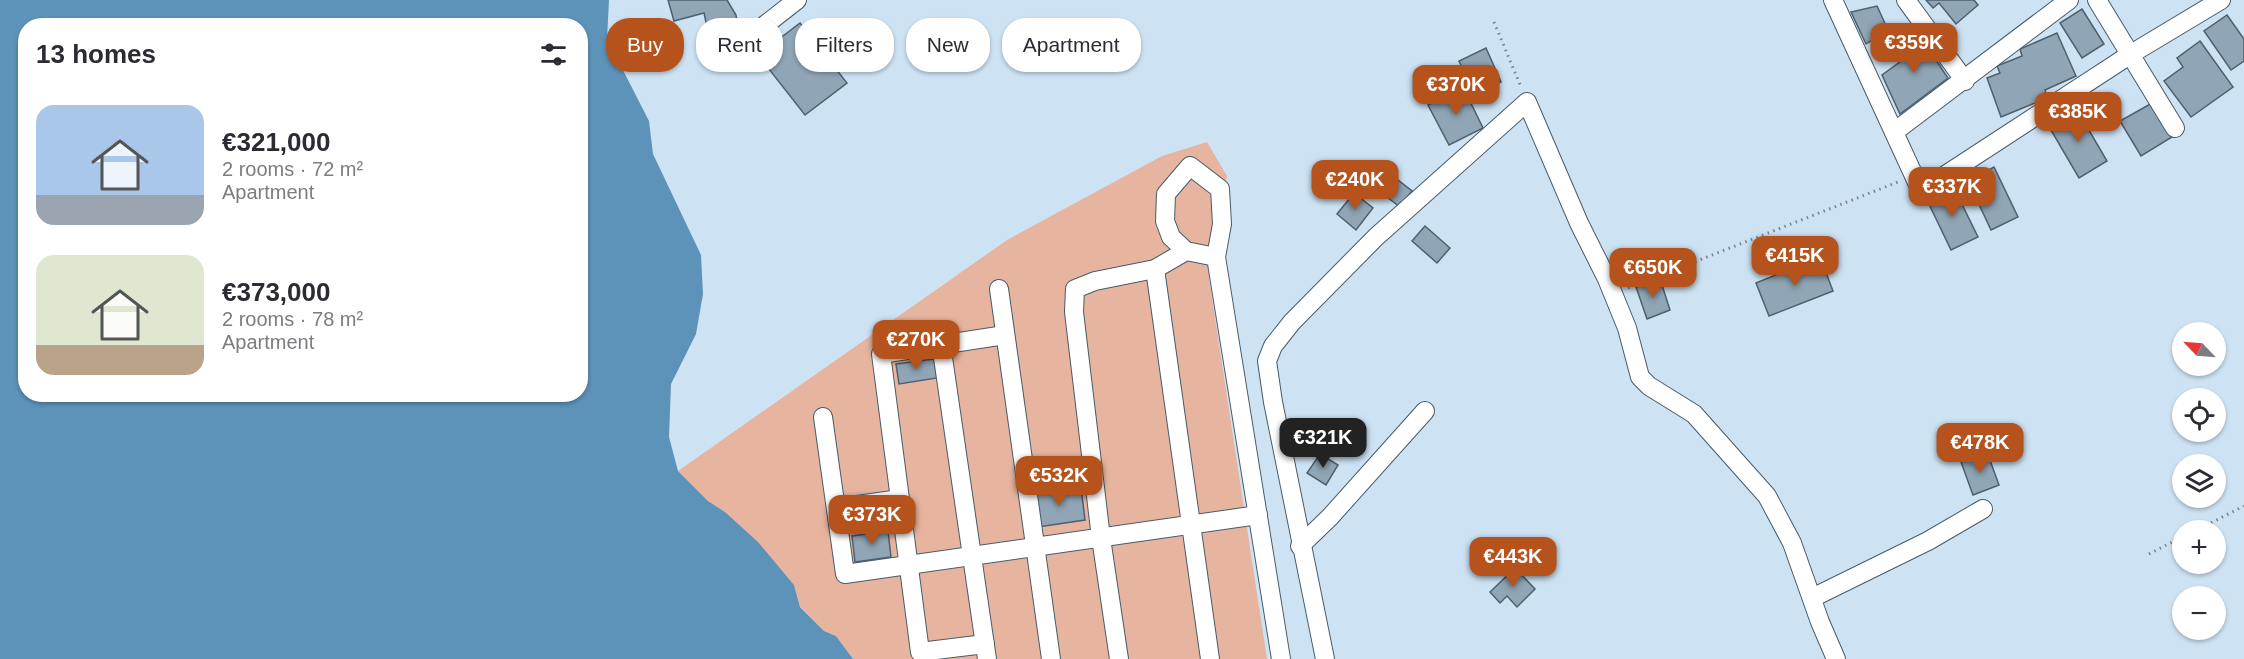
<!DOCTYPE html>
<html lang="en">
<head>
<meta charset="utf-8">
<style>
	:root { --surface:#fff; --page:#f7f7f7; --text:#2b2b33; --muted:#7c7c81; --accent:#b6531c }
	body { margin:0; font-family:Helvetica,sans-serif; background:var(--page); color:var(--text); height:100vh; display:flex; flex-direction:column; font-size:22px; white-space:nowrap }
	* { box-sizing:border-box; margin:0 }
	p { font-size:20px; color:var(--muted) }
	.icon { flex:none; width:33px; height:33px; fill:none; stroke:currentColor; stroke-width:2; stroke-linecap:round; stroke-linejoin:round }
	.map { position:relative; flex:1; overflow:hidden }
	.panel { position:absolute; left:18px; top:18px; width:570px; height:384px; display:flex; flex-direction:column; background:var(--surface); border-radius:24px; box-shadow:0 2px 4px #0004 }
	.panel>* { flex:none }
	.guide { position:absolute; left:606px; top:18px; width:570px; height:54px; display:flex; gap:12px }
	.needle { width:39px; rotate:295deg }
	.tools { position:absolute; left:2172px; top:322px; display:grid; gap:12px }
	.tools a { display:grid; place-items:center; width:54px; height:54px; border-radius:50%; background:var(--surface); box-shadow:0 2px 4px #0004; font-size:30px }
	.price { position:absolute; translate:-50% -51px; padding:0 14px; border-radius:12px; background:var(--accent); color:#fff; font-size:20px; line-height:39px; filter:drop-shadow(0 2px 3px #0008) }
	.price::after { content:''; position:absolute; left:50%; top:36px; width:18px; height:14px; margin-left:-9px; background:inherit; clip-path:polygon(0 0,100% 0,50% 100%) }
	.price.on { background:#222; color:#fff }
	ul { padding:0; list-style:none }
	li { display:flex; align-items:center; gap:18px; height:150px; padding:0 18px }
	li span { display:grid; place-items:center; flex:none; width:168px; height:120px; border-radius:18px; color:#555 }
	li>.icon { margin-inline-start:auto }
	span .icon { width:72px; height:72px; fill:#fffc; stroke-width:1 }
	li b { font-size:26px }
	h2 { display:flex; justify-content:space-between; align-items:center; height:72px; padding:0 18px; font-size:26px }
	.tag { padding:0 21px; border-radius:24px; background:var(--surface); box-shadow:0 2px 4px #0004; font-size:21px; line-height:54px }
	.tag.on { background:var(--accent); color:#fff }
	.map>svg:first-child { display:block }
	.green { fill:#e7b59f }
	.water { fill:#5d92b9; fill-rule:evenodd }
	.building { fill:#90a5b5; stroke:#4d606e; stroke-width:1.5 }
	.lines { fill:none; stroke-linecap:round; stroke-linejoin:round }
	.minor-casing { stroke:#485b69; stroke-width:20 }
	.path { stroke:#758490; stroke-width:3; stroke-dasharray:1.5 4.5; stroke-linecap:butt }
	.minor { stroke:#fff; stroke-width:18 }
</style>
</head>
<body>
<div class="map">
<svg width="2244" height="659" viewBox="0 0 2244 659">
	<rect width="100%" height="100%" fill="#cde3f4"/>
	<path class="green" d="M1207,142L1227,176L1209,278L1267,659H853L836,636L824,631L800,606L794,585L776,565L725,512L708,501L678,471L1007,240L1162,156Z"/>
	<path class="water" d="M0,0H609L607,39L649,121L653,154L701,255L703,294L696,334L671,384L669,437L678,471L708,501L725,512L758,542L794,585L800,607L824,631L836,636L853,659H0ZM26,26H580V394H26Z"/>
	<g class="building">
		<path d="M668,0H727L736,15L741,47L713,54L704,13L674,21Z"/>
		<path d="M1926,0H1974L1978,5L1956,24L1939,3L1933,8Z"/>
		<path d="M1877,6L1888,30L1866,44L1851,12Z"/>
		<path d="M2082,9L2104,44L2082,58L2060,23Z"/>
		<path d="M2227,15L2244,39V61L2231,70L2204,31Z"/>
		<path d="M800,23L847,83L805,115L758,55Z"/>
		<path d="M1917,32L1948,78L1900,114L1882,75L1908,56L1903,41Z"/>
		<path d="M2057,33L2076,76L2045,90L2047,98L2001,117L1987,78L2000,73L1997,66L2022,56L2020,49Z"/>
		<path d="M2200,41L2233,87L2191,117L2164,81L2183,67L2177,58Z"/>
		<path d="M1486,48L1501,82L1475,94L1459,61Z"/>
		<path d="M1463,87L1483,128L1449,145L1428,105Z"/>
		<path d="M2152,103L2172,137L2141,156L2120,121Z"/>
		<path d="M2076,108L2107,161L2079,178L2048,125Z"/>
		<path d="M1380,166L1412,191L1400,207L1367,182Z"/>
		<path d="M1994,167L2018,217L1991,230L1968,181Z"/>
		<path d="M1953,186L1978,237L1951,250L1927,200Z"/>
		<path d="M1354,193L1373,208L1356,230L1337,214Z"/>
		<path d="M1425,226L1450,248L1437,263L1412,241Z"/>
		<path d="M1820,257L1833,291L1769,316L1756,283Z"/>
		<path d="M1660,279L1670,310L1647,319L1636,287Z"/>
		<path d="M934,359L937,378L899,384L896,364Z"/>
		<path d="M1987,452L1999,485L1973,495L1961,462Z"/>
		<path d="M1320,454L1338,465L1326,485L1307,473Z"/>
		<path d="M1081,487L1085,520L1038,527L1034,493Z"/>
		<path d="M888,531L891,557L855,562L852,536Z"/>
		<path d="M1515,568L1535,589L1517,607L1507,596L1500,603L1490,592Z"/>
	</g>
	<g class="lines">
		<g class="minor-casing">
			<g id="minor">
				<path d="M1833,0L1921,191L2131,54L2221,0"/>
				<path d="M1906,0L1965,81"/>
				<path d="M2097,0L2175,128"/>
				<path d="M765,25L797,0"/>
				<path d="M1894,132L2069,0"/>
				<path d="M1216,257L1186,251L1171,237L1165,221L1166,194L1190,166L1220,189L1222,224L1216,257L1281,659"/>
				<path d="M1155,269L1210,659"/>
				<path d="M999,289L1051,659"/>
				<path d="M941,344L987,659"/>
				<path d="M823,417L845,574L1258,515"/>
				<path d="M836,508L900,499"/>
				<path d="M1300,546L1330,517L1425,411"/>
				<path d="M1812,598L1928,541L1983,509"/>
				<path d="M985,644L920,652L881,354L1005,335"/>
				<path d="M1119,659L1101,538L1074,312L1075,289L1095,281L1155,269L1186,251"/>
				<path d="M1325,659L1273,402L1267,361L1273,346L1292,322L1376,237L1527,102L1579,223L1607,279L1627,328L1640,377L1649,386L1694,414L1767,496L1792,543L1820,622L1836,659"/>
			</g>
		</g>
		<g class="path">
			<path d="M1494,22L1521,87"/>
			<path d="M1628,288L1898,182"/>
			<path d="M2195,531L2244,506"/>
			<path d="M2149,554L2182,537"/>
		</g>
		<use href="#minor" class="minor"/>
	</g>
</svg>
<div class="tools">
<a><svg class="needle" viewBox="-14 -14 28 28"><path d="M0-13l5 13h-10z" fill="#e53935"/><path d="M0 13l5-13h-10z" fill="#7c7c81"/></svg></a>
<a><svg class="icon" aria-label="locate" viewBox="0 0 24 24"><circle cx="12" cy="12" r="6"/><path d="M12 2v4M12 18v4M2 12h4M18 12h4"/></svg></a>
<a><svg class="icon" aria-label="layers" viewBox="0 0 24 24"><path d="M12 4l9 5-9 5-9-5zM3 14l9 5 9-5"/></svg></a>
<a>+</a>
<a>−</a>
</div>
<b class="price" style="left:1914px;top:74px">€359K</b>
<b class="price" style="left:1456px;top:116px">€370K</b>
<b class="price" style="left:2078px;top:143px">€385K</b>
<b class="price" style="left:1355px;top:211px">€240K</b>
<b class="price" style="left:1952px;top:218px">€337K</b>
<b class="price" style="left:1795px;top:287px">€415K</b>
<b class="price" style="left:1653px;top:299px">€650K</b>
<b class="price" style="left:916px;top:371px">€270K</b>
<b class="price on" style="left:1323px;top:469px">€321K</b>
<b class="price" style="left:1980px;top:474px">€478K</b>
<b class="price" style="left:1059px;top:507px">€532K</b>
<b class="price" style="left:872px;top:546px">€373K</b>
<b class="price" style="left:1513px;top:588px">€443K</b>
<div class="guide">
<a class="tag on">Buy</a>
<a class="tag">Rent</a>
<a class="tag">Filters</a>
<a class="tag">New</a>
<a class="tag">Apartment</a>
</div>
<section class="panel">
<h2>13 homes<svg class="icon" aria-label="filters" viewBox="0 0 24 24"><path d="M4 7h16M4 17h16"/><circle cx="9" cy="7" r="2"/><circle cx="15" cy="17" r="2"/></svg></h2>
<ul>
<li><span style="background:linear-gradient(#a9c7e8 75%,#9aa5b1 0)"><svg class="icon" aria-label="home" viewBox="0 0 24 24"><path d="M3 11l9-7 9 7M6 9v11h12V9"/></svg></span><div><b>€321,000</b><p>2 rooms · 72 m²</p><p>Apartment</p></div></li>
<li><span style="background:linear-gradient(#dfe7d0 75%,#b9a48a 0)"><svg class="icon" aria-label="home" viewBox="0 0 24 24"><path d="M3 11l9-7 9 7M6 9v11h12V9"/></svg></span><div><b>€373,000</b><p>2 rooms · 78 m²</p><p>Apartment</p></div></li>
</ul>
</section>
</div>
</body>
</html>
